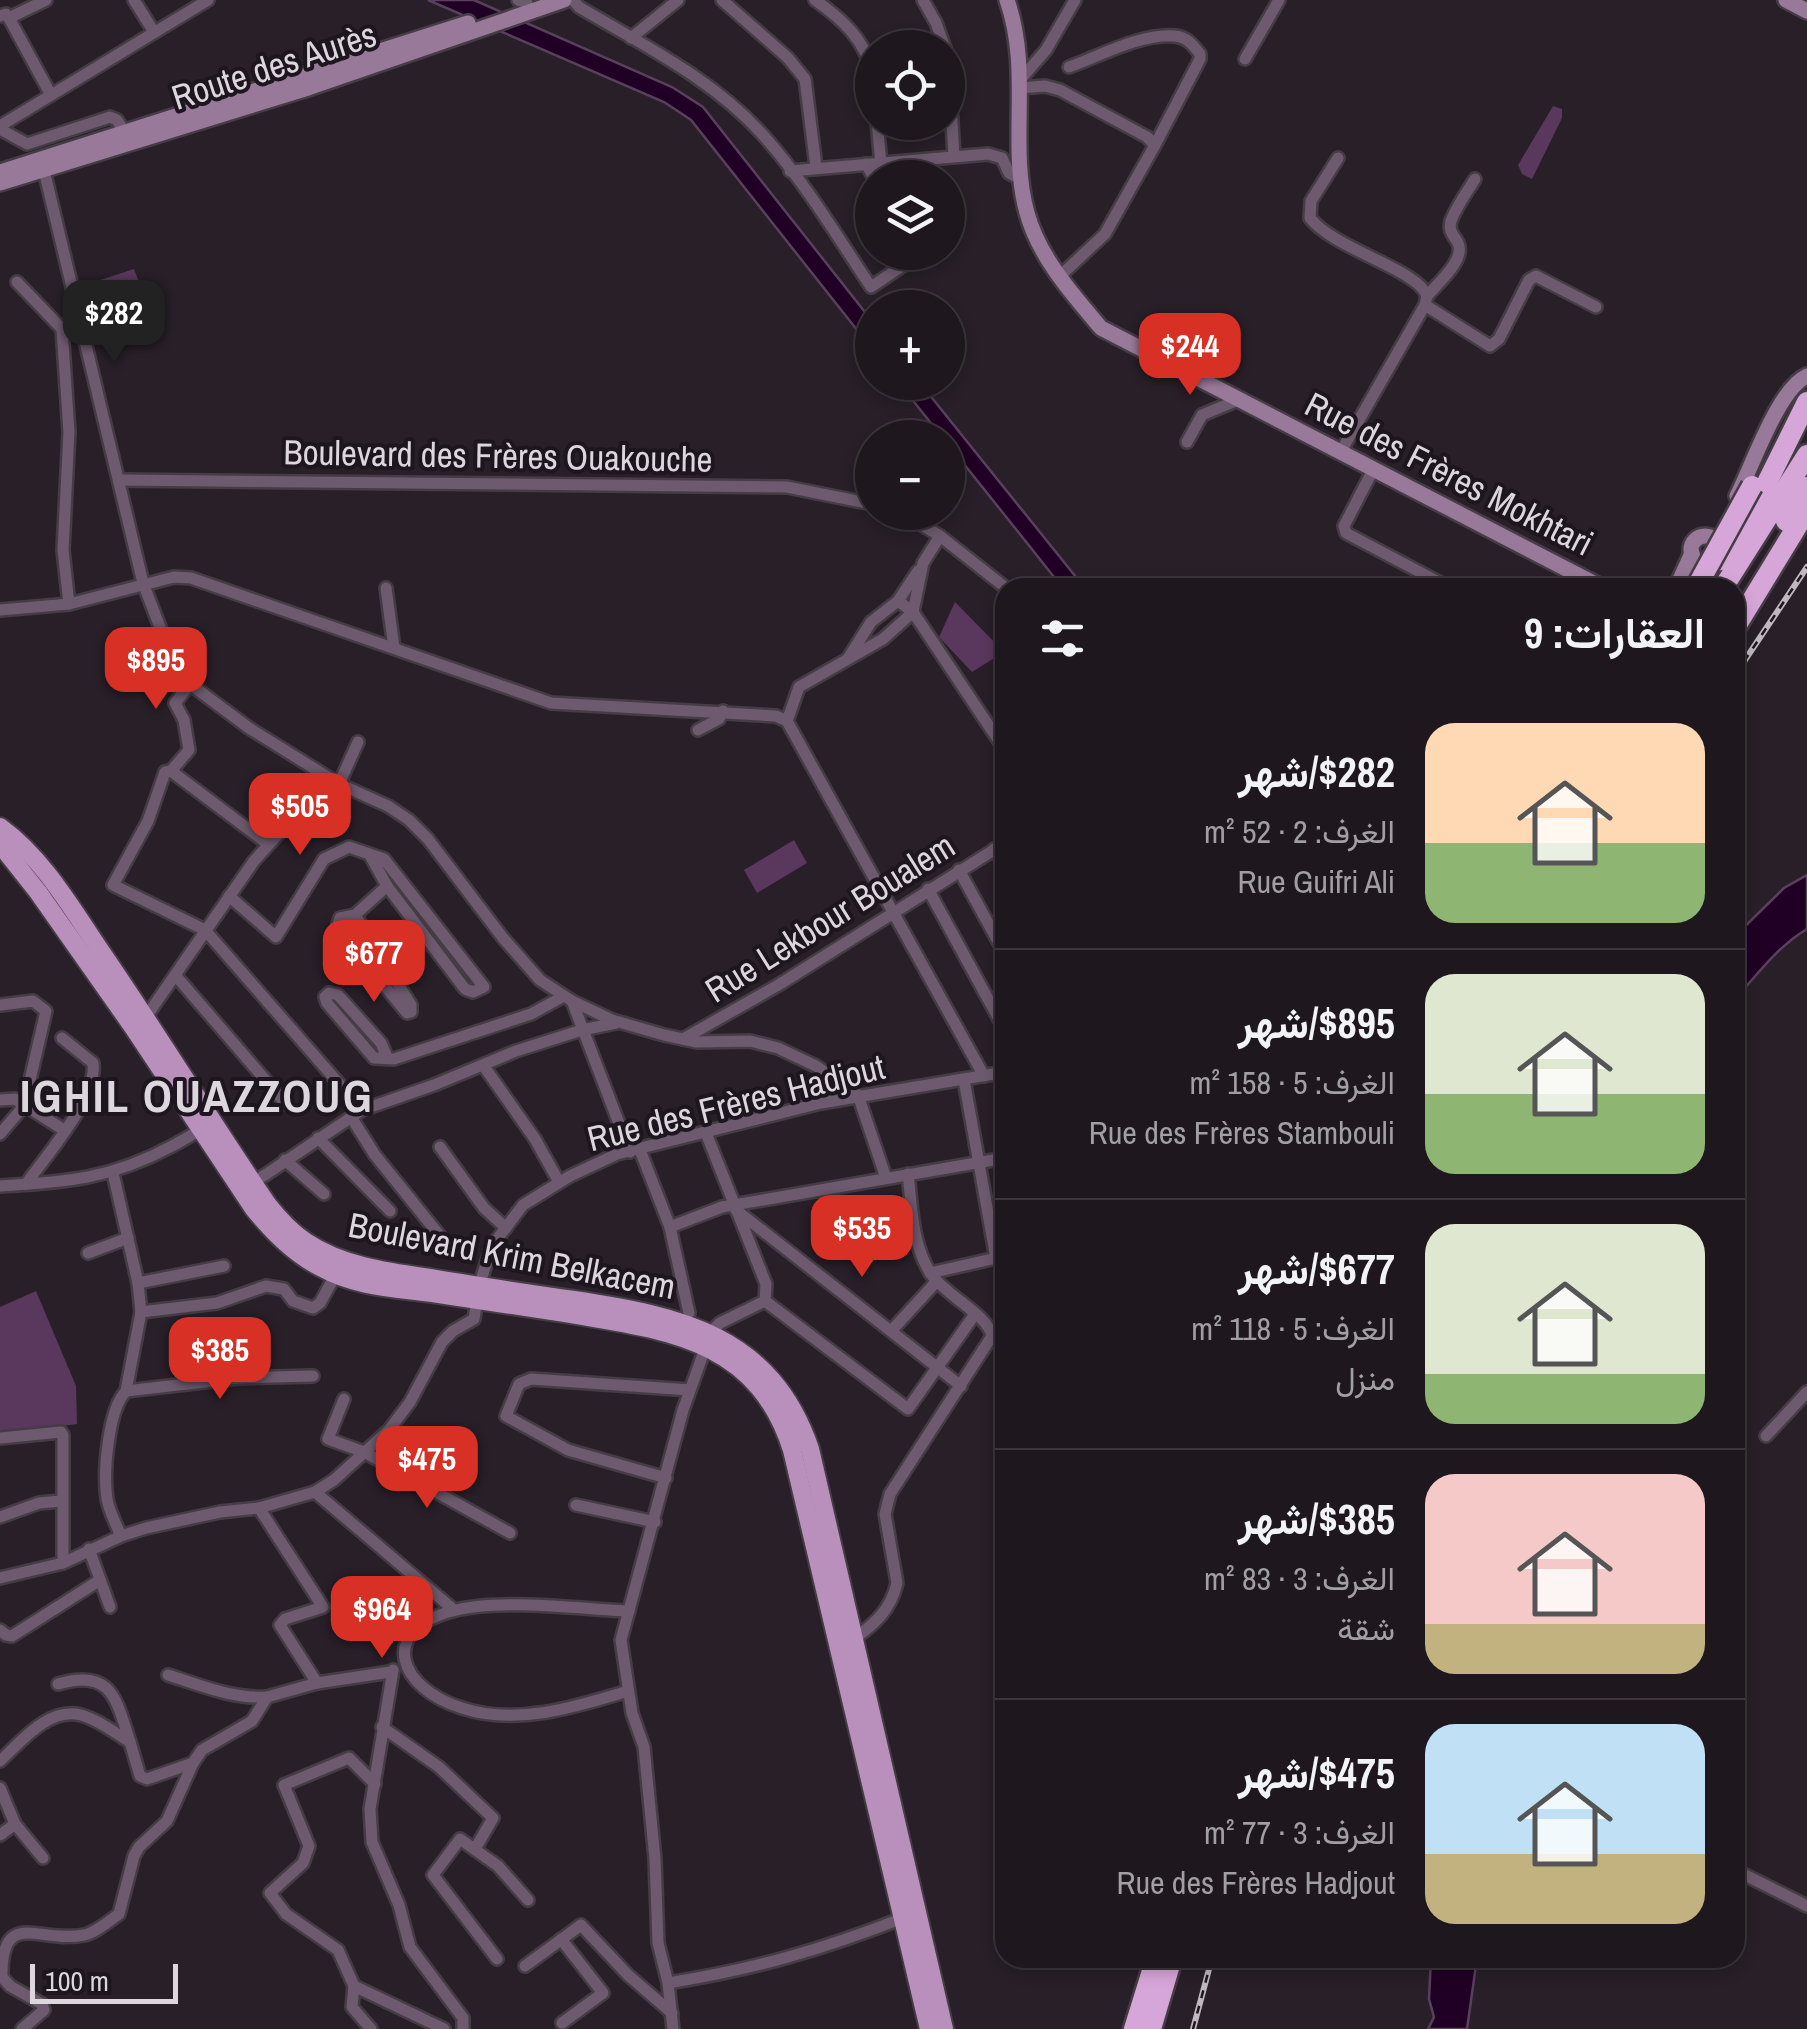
<!DOCTYPE html>
<html lang="ar">
<head>
<meta charset="utf-8">
<style>
	:root { --surface:#1e171e; --page:#2b242b; --text:#f1f3f6; --muted:#a19fa4; --line:#3c363c; --accent:#d93025 }
	body { margin:0; font-family:"Archivo Narrow",Vazirmatn,sans-serif; background:var(--page); color:var(--text); direction:rtl; height:100vh; display:flex; flex-direction:column; font-size:38px; white-space:nowrap }
	* { box-sizing:border-box; margin:0 }
	p { font-size:32px; color:var(--muted) }
	.icon { flex:none; width:55px; height:55px; fill:none; stroke:currentColor; stroke-width:2; stroke-linecap:round; stroke-linejoin:round }
	.map { position:relative; flex:1; overflow:hidden; direction:ltr }
	.side { position:absolute; left:995px; top:578px; width:750px; height:1390px; display:flex; flex-direction:column; background:var(--surface); border-radius:30px; box-shadow:0 5px 15px #0003,0 0 0 2px var(--line); direction:rtl }
	.side>* { flex:none }
	.tools { position:absolute; left:855px; top:30px; display:grid; gap:20px }
	.tools a { display:grid; place-items:center; width:110px; height:110px; border-radius:50%; background:var(--surface); box-shadow:0 5px 15px #0003,0 0 0 2px var(--line); font-size:50px }
	.scale { position:absolute; left:30px; bottom:25px; width:148px; box-sizing:border-box; padding-left:10px; border:5px solid #ddd6dd; border-top:0; font-size:28px; line-height:35px; white-space:nowrap; color:#ddd6dd; -webkit-text-stroke:8px #1e161f; paint-order:stroke }
	.price { position:absolute; translate:-50% -85px; padding:0 22px; border-radius:20px; background:var(--accent); color:#fff; font-size:32px; line-height:65px; filter:drop-shadow(0 2px 5px #0008) }
	.price::after { content:''; position:absolute; left:50%; top:60px; width:30px; height:22px; margin-left:-15px; background:inherit; clip-path:polygon(0 0,100% 0,50% 100%) }
	.price.selected { background:#222; color:#fff }
	ul { padding:0; list-style:none }
	li { display:flex; align-items:center; gap:30px; height:250px; padding:0 40px }
	li+li { border-top:2px solid var(--line) }
	li span { display:grid; place-items:center; flex:none; width:280px; height:200px; border-radius:30px; color:#555 }
	li>.icon { margin-inline-start:auto }
	span .icon { width:120px; height:120px; fill:#fffc; stroke-width:1 }
	li b { font-size:42px }
	h2 { display:flex; justify-content:space-between; align-items:center; height:120px; padding:0 40px; font-size:42px }
	.map>svg:first-child { display:block }
	.green { fill:#5a375c }
	.water { fill:#200024; stroke:#59405c; stroke-width:2.5 }
	.lines { fill:none; stroke-linecap:round; stroke-linejoin:round }
	.street-casing { stroke:#453c45; stroke-width:16 }
	.secondary-casing { stroke:#453c45; stroke-width:20 }
	.primary-casing { stroke:#453c45; stroke-width:22 }
	.highway-casing { stroke:#453c45; stroke-width:25 }
	.street { stroke:#6d5a6e; stroke-width:11 }
	.secondary { stroke:#987999; stroke-width:15 }
	.primary { stroke:#b990bb; stroke-width:18 }
	.highway { stroke:#d7a6d9; stroke-width:20 }
	.rail-casing { stroke:#bfb8bf; stroke-width:6 }
	.rail { stroke:#1e161f; stroke-width:2.5; stroke-dasharray:8; stroke-linecap:butt }
	.highway-bridge-casing { stroke:#453c45; stroke-width:25; stroke-linecap:butt }
	.highway-bridge { stroke:#d7a6d9; stroke-width:20 }
	.labels { text-anchor:middle; stroke-width:8; stroke-linejoin:round; paint-order:stroke }
	.street-label { font-size:35px; fill:#ddd6dd; stroke:#1e161f }
	.district-label { font-size:45px; font-weight:bold; letter-spacing:2.5px; fill:#ddd6dd; stroke:#1e161f }
</style>
</head>
<body>
<div class="map">
<svg width="1807" height="2029" viewBox="0 0 1807 2029">
	<rect width="100%" height="100%" fill="#281f28"/>
	<g class="green">
		<path d="M1553,106L1562,109V118L1532,179L1522,174L1518,165Z"/>
		<path d="M134,269L145,298L100,313L91,283Z"/>
		<path d="M955,602L1004,652L972,672L939,637Z"/>
		<path d="M794,840L807,863L757,893L744,870Z"/>
		<path d="M36,1291L76,1386L77,1424L0,1434V1307Z"/>
	</g>
	<g class="water">
		<path d="M428,0H474L672,87L703,107L872,321V349L691,120L664,102Z"/>
		<path d="M899,383H920L1084,587H1062L948,444V438L942,437Z"/>
		<path d="M1807,875V929C1778,946 1757,975 1735,999V936L1784,888Z"/>
		<path d="M1431,1958H1477L1467,2029H1428L1434,2017L1429,1999Z"/>
	</g>
	<g class="lines">
		<g class="street-casing">
			<g id="street">
				<path d="M134,0L154,32"/>
				<path d="M518,0L527,3"/>
				<path d="M573,0L579,7C643,45 713,79 763,135C802,178 839,239 871,287L914,258L915,252"/>
				<path d="M722,0L788,58L805,79L816,167"/>
				<path d="M815,0C842,19 867,41 872,75"/>
				<path d="M923,0L936,23L945,48"/>
				<path d="M0,16L6,14L9,18L51,95"/>
				<path d="M9,18L46,0"/>
				<path d="M631,38L678,0"/>
				<path d="M948,55L954,156"/>
				<path d="M1245,59L1279,0"/>
				<path d="M1069,67C1100,56 1141,33 1175,36C1187,37 1193,45 1200,54V59L1155,145"/>
				<path d="M1020,80L1046,50L1075,0"/>
				<path d="M1020,88L1045,86L1060,90L1147,137L1155,145L1105,234L1060,276"/>
				<path d="M877,122L881,164"/>
				<path d="M0,126L208,0"/>
				<path d="M0,129L27,144L110,117L117,120L125,133"/>
				<path d="M1338,158L1311,201L1310,218C1334,249 1419,270 1427,296L1425,305L1340,453"/>
				<path d="M42,162L143,583L170,653L190,684L249,728L339,784L388,806L409,820L428,839L503,938L540,980L572,1001L612,1020L664,1035L697,1042L750,1041L778,1048L816,1066L858,1095L886,1178"/>
				<path d="M866,164L874,178"/>
				<path d="M790,171L988,154L1002,158L1009,173L1021,179"/>
				<path d="M17,282L62,329"/>
				<path d="M1427,296C1437,284 1466,260 1458,243C1454,235 1448,232 1451,221C1456,207 1467,192 1475,179"/>
				<path d="M1425,305L1490,346L1499,339L1529,280L1536,276L1596,307"/>
				<path d="M1187,442L1202,415L1238,400"/>
				<path d="M1373,470L1344,526L1346,533L1450,588"/>
				<path d="M121,480L787,487L872,504"/>
				<path d="M901,512L940,536L1006,588"/>
				<path d="M386,588L394,648"/>
				<path d="M898,601L913,612L1005,750"/>
				<path d="M69,604L63,550L69,432L62,329L80,313"/>
				<path d="M0,610L69,604L174,577L191,578L551,703L776,716L787,721L984,1076"/>
				<path d="M849,657L871,622L898,601L918,571"/>
				<path d="M190,684L175,703L184,720L189,750L171,771L165,772L148,821L113,885L205,930L362,1110"/>
				<path d="M787,721L799,687L883,639L913,612L923,563L940,536"/>
				<path d="M698,730L719,719L723,711"/>
				<path d="M171,771L268,844"/>
				<path d="M994,849L1005,865"/>
				<path d="M959,870L1005,954"/>
				<path d="M928,889L1005,1030"/>
				<path d="M229,896L276,937L324,859L349,847L384,859L484,987L473,992L465,989L387,886L371,857"/>
				<path d="M355,915L411,1005V1012L407,1013L350,944L338,924L340,918L355,915L387,886"/>
				<path d="M176,976L286,1104"/>
				<path d="M572,1001L630,1152"/>
				<path d="M0,1005L33,1001L46,1011L24,1106L0,1134"/>
				<path d="M140,1022L146,1017L254,861L281,831L339,784L358,742"/>
				<path d="M683,1039L780,984L1005,843"/>
				<path d="M387,1057L381,1043L338,995L329,993L325,997L327,1003L374,1058L394,1059L531,1014L564,996"/>
				<path d="M483,1065L535,1139L559,1182"/>
				<path d="M964,1080L996,1258"/>
				<path d="M0,1100L15,1099L64,1130"/>
				<path d="M351,1117L375,1155L440,1236"/>
				<path d="M318,1138L390,1211"/>
				<path d="M440,1147L484,1208L506,1228"/>
				<path d="M640,1150L670,1227L689,1313"/>
				<path d="M285,1160L324,1194"/>
				<path d="M113,1173L138,1283L141,1312L126,1391C108,1410 103,1473 107,1499C109,1511 116,1524 121,1536"/>
				<path d="M253,1183L362,1110L434,1085L516,1051L582,1030L616,1023"/>
				<path d="M26,1184C46,1156 98,1097 93,1063L62,1038"/>
				<path d="M0,1186C67,1182 111,1179 172,1146C183,1140 195,1134 205,1126"/>
				<path d="M736,1210L961,1386"/>
				<path d="M670,1227L722,1207L1005,1158"/>
				<path d="M88,1253L128,1238"/>
				<path d="M930,1273L1005,1256"/>
				<path d="M138,1283L224,1266"/>
				<path d="M765,1301L908,1409L975,1314"/>
				<path d="M141,1312L217,1303L266,1286L284,1289L293,1301L313,1308L320,1303L336,1274"/>
				<path d="M893,1329L937,1281"/>
				<path d="M126,1391L239,1378L313,1376"/>
				<path d="M344,1399L328,1439L364,1452L510,1533"/>
				<path d="M1766,1436L1807,1392"/>
				<path d="M0,1438L61,1432L63,1435V1563"/>
				<path d="M666,1478L568,1450L506,1416L519,1384L531,1379L690,1390"/>
				<path d="M315,1492L454,1610"/>
				<path d="M576,1505L655,1522"/>
				<path d="M259,1508L323,1607L285,1619L280,1625L317,1683"/>
				<path d="M0,1517L39,1503L61,1501"/>
				<path d="M89,1549L110,1607"/>
				<path d="M0,1578L63,1563L121,1536L146,1528L220,1512L259,1508L315,1492L334,1480L389,1430L410,1402L442,1342L453,1331L474,1319L479,1286L492,1246L523,1205L570,1176L617,1154L821,1103L1005,1072"/>
				<path d="M0,1630L6,1635L12,1636L100,1580"/>
				<path d="M855,1638C876,1623 891,1609 897,1583L885,1514L890,1494L992,1336C988,1315 945,1295 931,1274C912,1245 912,1208 908,1174"/>
				<path d="M393,1670L370,1809L372,1842L399,1905L410,1947L463,2018V2029"/>
				<path d="M168,1675C200,1685 232,1699 267,1697"/>
				<path d="M58,1684C112,1668 116,1699 130,1742"/>
				<path d="M628,1691C576,1707 516,1726 462,1708C400,1689 376,1632 452,1611C500,1598 579,1609 629,1611"/>
				<path d="M382,1727L439,1767L493,1818L475,1849"/>
				<path d="M0,1761C21,1742 48,1707 81,1715C97,1719 115,1733 130,1742L140,1776L147,1779L193,1763L202,1750L252,1721L267,1697L317,1683L390,1672"/>
				<path d="M0,1788L15,1824L43,1858"/>
				<path d="M0,1835L15,1824"/>
				<path d="M1735,1870L1807,1906"/>
				<path d="M561,1939L603,1993L562,2023"/>
				<path d="M497,1959L433,1875L460,1839L498,1866L528,1900"/>
				<path d="M525,1966L581,1925L628,1975L672,2013"/>
				<path d="M668,1983C755,1969 821,1950 903,1918"/>
				<path d="M354,1986L338,1950L286,1914L270,1893L303,1863L309,1846L284,1785L349,1758L375,1784"/>
				<path d="M22,2029L44,2010L42,2004L10,1986L2,1977C1,1907 40,1944 84,1935C95,1933 109,1921 119,1914L134,1856L139,1847L167,1821L193,1763"/>
				<path d="M371,2029L352,2007L354,1986L444,2029"/>
				<path d="M673,2029L668,1983L658,1943L655,1859L644,1747L632,1713L621,1640L683,1410L711,1332L720,1323L765,1301L766,1284L706,1133"/>
			</g>
		</g>
		<g class="secondary-casing">
			<g id="secondary">
				<path d="M1007,0C1032,72 1008,145 1027,213C1039,257 1072,294 1101,328L1603,588"/>
				<path d="M1786,0L1807,11"/>
				<path d="M0,172L468,23"/>
				<path d="M0,183L308,88L564,0"/>
				<path d="M1737,496C1752,467 1778,389 1807,376"/>
				<circle cx="1705" cy="550" r="14"/>
				<path d="M1676,588L1692,553"/>
			</g>
		</g>
		<g class="primary-casing">
			<g id="primary">
				<path d="M0,827C44,859 72,909 102,953C159,1036 211,1122 268,1205C279,1219 291,1232 306,1242C342,1266 388,1272 430,1278C478,1286 526,1293 574,1300C681,1316 771,1335 810,1449L944,2029"/>
				<path d="M0,844L38,892L133,1027L254,1209C273,1232 294,1254 322,1268C356,1287 395,1288 432,1293C483,1301 533,1308 583,1316C679,1332 759,1346 792,1450L929,2029"/>
			</g>
		</g>
		<g class="highway-casing">
			<g id="highway">
				<path d="M1786,521L1807,487"/>
				<path d="M1712,562L1725,559L1735,547L1807,402"/>
				<path d="M1723,588L1807,455"/>
				<path d="M1735,628L1807,510"/>
				<path d="M1134,2029L1156,1958"/>
				<path d="M1151,2029L1172,1958"/>
			</g>
		</g>
		<use href="#street" class="street"/>
		<use href="#secondary" class="secondary"/>
		<use href="#primary" class="primary"/>
		<use href="#highway" class="highway"/>
		<g class="rail-casing">
			<g id="rail">
				<path d="M1735,675L1807,567"/>
				<path d="M1193,2029L1212,1958"/>
			</g>
		</g>
		<use href="#rail" class="rail"/>
		<g class="highway-bridge-casing">
			<path id="highway-bridge" d="M1696,588L1752,486"/>
		</g>
		<use href="#highway-bridge" class="highway-bridge"/>
	</g>
	<g class="labels">
		<g class="street-label">
			<text transform="translate(274 66) rotate(-18)" y="12">Route des Aurès</text>
			<text transform="translate(498 456) rotate(1)" y="12">Boulevard des Frères Ouakouche</text>
			<text transform="translate(1449 474) rotate(27)" y="12">Rue des Frères Mokhtari</text>
			<text transform="translate(830 918) rotate(-32)" y="12">Rue Lekbour Boualem</text>
			<text transform="translate(736 1103) rotate(-14)" y="12">Rue des Frères Hadjout</text>
			<text transform="translate(512 1256) rotate(11)" y="12">Boulevard Krim Belkacem</text>
		</g>
		<g class="district-label">
			<text x="197" y="1112">IGHIL OUAZZOUG</text>
		</g>
	</g>
</svg>
<div class="tools">
<a><svg class="icon" aria-label="locate" viewBox="0 0 24 24"><circle cx="12" cy="12" r="6"/><path d="M12 2v4M12 18v4M2 12h4M18 12h4"/></svg></a>
<a><svg class="icon" aria-label="layers" viewBox="0 0 24 24"><path d="M12 4l9 5-9 5-9-5zM3 14l9 5 9-5"/></svg></a>
<a>+</a>
<a>−</a>
</div>
<div class="scale">100 m</div>
<b class="price selected" style="left:114px;top:365px">$282</b>
<b class="price" style="left:1190px;top:398px">$244</b>
<b class="price" style="left:156px;top:712px">$895</b>
<b class="price" style="left:300px;top:858px">$505</b>
<b class="price" style="left:374px;top:1005px">$677</b>
<b class="price" style="left:862px;top:1280px">$535</b>
<b class="price" style="left:220px;top:1402px">$385</b>
<b class="price" style="left:427px;top:1511px">$475</b>
<b class="price" style="left:382px;top:1661px">$964</b>
<section class="side">
<h2>العقارات: 9<svg class="icon" aria-label="filters" viewBox="0 0 24 24"><path d="M4 7h16M4 17h16"/><circle cx="9" cy="7" r="2"/><circle cx="15" cy="17" r="2"/></svg></h2>
<ul>
<li><span style="background:linear-gradient(#ffd9b3 60%,#8fb573 0)"><svg class="icon" aria-label="home" viewBox="0 0 24 24"><path d="M3 11l9-7 9 7M6 9v11h12V9"/></svg></span><div><b>$282/شهر</b><p>الغرف: 2 · 52 m²</p><p>Rue Guifri Ali</p></div></li>
<li><span style="background:linear-gradient(#dfe7d0 60%,#8fb573 0)"><svg class="icon" aria-label="home" viewBox="0 0 24 24"><path d="M3 11l9-7 9 7M6 9v11h12V9"/></svg></span><div><b>$895/شهر</b><p>الغرف: 5 · 158 m²</p><p>Rue des Frères Stambouli</p></div></li>
<li><span style="background:linear-gradient(#dfe7d0 75%,#8fb573 0)"><svg class="icon" aria-label="home" viewBox="0 0 24 24"><path d="M3 11l9-7 9 7M6 9v11h12V9"/></svg></span><div><b>$677/شهر</b><p>الغرف: 5 · 118 m²</p><p>منزل</p></div></li>
<li><span style="background:linear-gradient(#f6c9c9 75%,#c2b280 0)"><svg class="icon" aria-label="home" viewBox="0 0 24 24"><path d="M3 11l9-7 9 7M6 9v11h12V9"/></svg></span><div><b>$385/شهر</b><p>الغرف: 3 · 83 m²</p><p>شقة</p></div></li>
<li><span style="background:linear-gradient(#bfe0f5 65%,#c2b280 0)"><svg class="icon" aria-label="home" viewBox="0 0 24 24"><path d="M3 11l9-7 9 7M6 9v11h12V9"/></svg></span><div><b>$475/شهر</b><p>الغرف: 3 · 77 m²</p><p>Rue des Frères Hadjout</p></div></li>
</ul>
</section>
</div>
</body>
</html>
